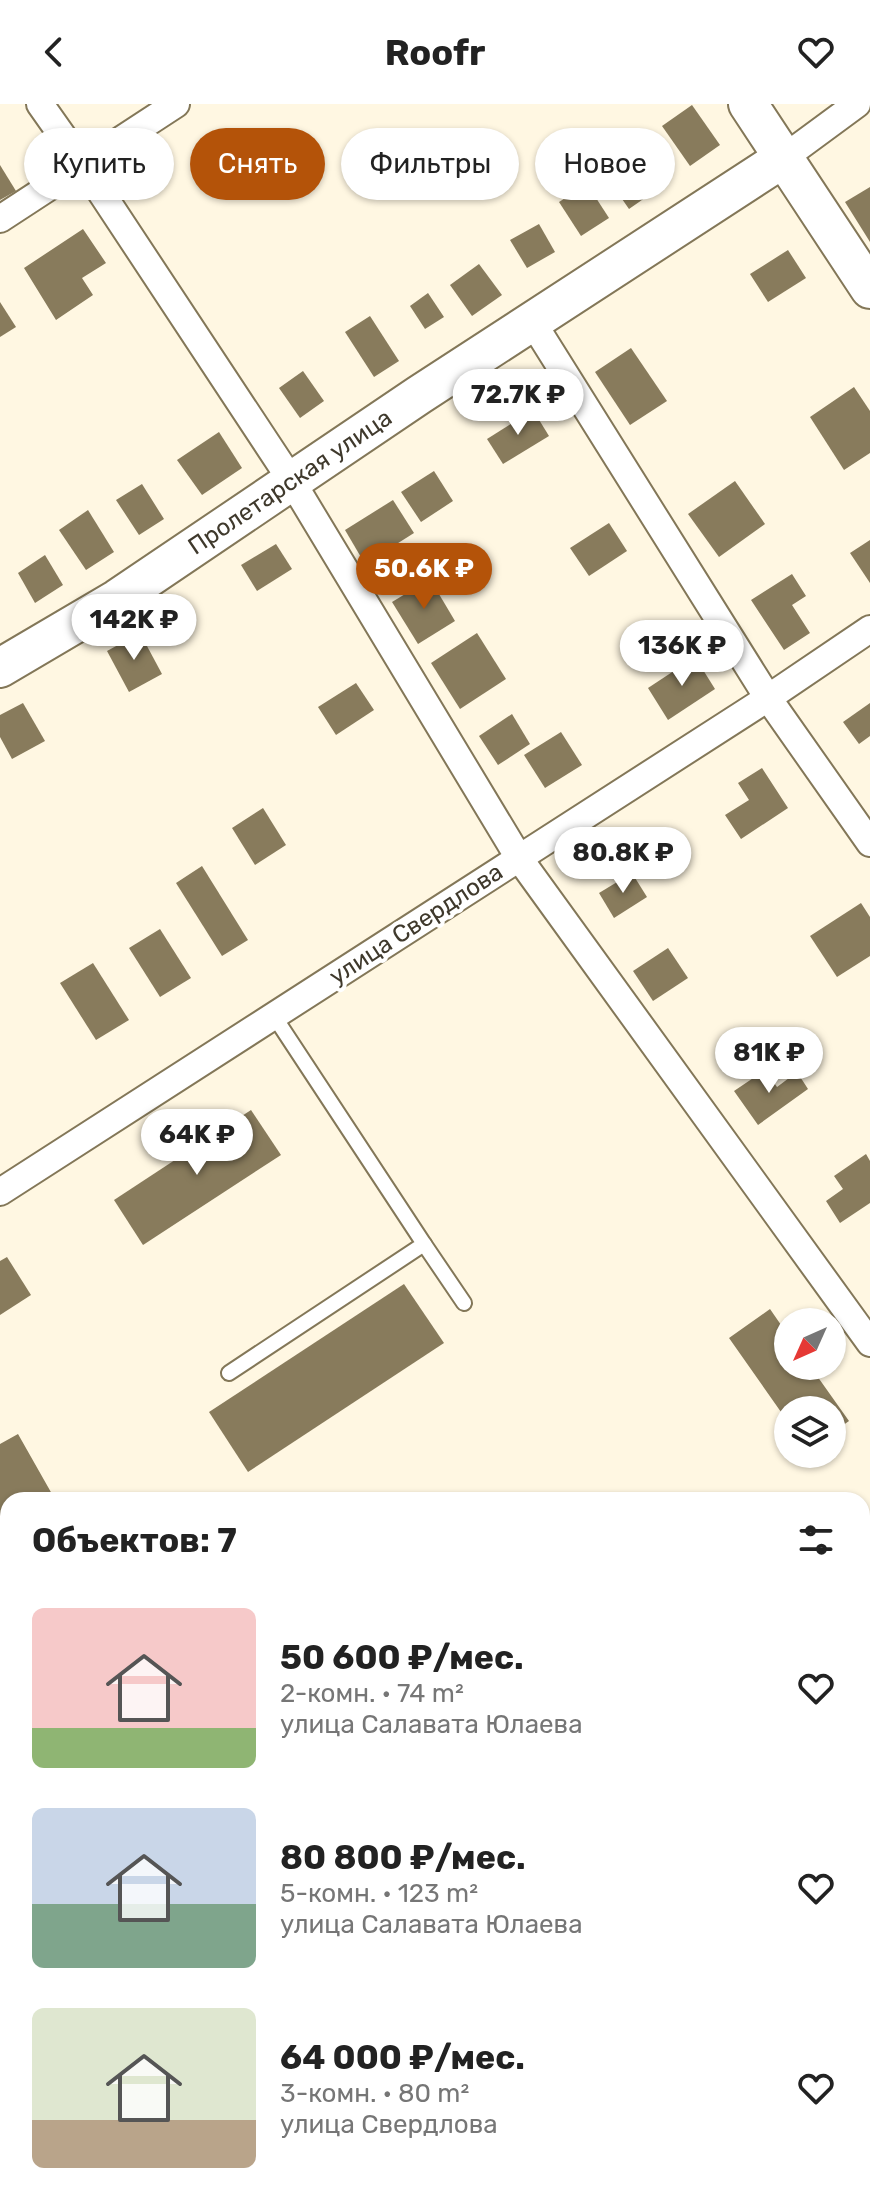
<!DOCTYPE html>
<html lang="ru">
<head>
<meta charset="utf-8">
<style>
	:root { --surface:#fff; --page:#f2f2f2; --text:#222; --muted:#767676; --accent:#b45309 }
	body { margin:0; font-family:Rubik,sans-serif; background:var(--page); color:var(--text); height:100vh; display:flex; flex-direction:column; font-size:30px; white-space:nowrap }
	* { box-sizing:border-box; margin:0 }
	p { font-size:26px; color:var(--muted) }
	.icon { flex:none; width:44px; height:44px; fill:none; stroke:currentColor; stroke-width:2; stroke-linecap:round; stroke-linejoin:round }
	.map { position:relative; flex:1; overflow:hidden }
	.drawer { position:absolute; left:0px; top:1388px; width:870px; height:714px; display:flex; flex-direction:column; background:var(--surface); border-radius:24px 24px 0 0; box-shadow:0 2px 6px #0004 }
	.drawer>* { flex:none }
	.guide { position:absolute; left:24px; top:24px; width:822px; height:72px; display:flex; gap:16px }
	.needle { width:52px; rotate:225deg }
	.tools { position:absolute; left:774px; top:1204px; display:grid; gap:16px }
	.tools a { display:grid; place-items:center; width:72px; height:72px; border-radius:50%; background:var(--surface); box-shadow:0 2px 6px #0004; font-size:40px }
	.price { position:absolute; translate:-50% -68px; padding:0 18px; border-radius:28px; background:#fff; color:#222; font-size:26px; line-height:52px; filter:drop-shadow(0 2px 4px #0008) }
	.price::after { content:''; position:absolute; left:50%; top:48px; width:24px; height:18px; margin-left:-12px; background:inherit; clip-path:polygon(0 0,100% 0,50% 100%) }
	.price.on { background:var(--accent); color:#fff }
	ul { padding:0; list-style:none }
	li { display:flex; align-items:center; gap:24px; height:200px; padding:0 32px }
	li span { display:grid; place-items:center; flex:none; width:224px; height:160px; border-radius:12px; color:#555 }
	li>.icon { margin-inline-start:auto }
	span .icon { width:96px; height:96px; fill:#fffc; stroke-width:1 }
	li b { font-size:34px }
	h2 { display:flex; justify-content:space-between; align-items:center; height:96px; padding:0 32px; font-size:34px }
	.chip { padding:0 28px; border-radius:36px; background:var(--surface); box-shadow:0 2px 6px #0004; font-size:28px; line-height:72px }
	.chip.on { background:var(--accent); color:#fff }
	header { display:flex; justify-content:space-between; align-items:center; height:104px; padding:0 32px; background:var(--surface); font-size:36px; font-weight:700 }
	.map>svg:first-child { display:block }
	.building { fill:#887b5c }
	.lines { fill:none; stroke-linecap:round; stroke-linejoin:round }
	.lane-casing { stroke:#837758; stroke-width:18 }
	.street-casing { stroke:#837758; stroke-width:30 }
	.secondary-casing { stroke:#837758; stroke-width:42 }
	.lane { stroke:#fff; stroke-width:14 }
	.street { stroke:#fff; stroke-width:26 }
	.secondary { stroke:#fff; stroke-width:38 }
	.labels { text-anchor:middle; stroke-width:8; stroke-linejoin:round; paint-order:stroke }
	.street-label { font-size:24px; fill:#3f392c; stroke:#fff }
</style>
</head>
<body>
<header><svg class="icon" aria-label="back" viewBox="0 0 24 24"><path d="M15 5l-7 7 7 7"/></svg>Roofr<svg class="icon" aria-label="heart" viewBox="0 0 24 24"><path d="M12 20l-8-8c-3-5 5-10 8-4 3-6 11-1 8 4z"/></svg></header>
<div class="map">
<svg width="870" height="2101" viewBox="0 0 870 2101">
	<rect width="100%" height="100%" fill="#fff7e2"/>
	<g class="building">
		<path d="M692,1L720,41L690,62L662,22Z"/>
		<path d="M623,25L662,82L629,105L613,82L625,74L601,39Z"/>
		<path d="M0,61L16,87L0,96Z"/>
		<path d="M587,80L609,114L581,132L559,98Z"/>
		<path d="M870,83V138L845,98Z"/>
		<path d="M539,120L555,148L527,164L510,136Z"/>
		<path d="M83,125L106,159L82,174L93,191L56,216L24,164Z"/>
		<path d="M788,146L806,174L768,198L750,170Z"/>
		<path d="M479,160L502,191L472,212L450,181Z"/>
		<path d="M428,189L444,213L425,225L410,202Z"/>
		<path d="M0,198L16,223L0,233Z"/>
		<path d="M370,212L399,257L374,273L345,228Z"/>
		<path d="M631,244L667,297L630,321L595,268Z"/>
		<path d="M303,267L324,297L300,314L279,284Z"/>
		<path d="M854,283L870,307V349L844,366L810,313Z"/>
		<path d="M533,306L549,332L503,360L487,335Z"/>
		<path d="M219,328L242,364L202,391L177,356Z"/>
		<path d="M434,367L453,397L421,418L401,388Z"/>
		<path d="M735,377L765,420L719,453L688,410Z"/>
		<path d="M142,380L164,415L139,431L116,396Z"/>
		<path d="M393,396L414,429L365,460L345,426Z"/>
		<path d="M88,406L114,448L86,466L59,426Z"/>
		<path d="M609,419L627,447L589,472L570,444Z"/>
		<path d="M870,436V479L850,449Z"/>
		<path d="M276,440L292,465L257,487L241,461Z"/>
		<path d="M45,451L63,481L35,499L18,469Z"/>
		<path d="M792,470L806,492L792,501L810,529L784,546L751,496Z"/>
		<path d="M430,475L455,517L418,540L392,498Z"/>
		<path d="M140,529L162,570L129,588L107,547Z"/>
		<path d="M477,529L506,575L460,605L431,559Z"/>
		<path d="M695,553L715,585L668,616L648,584Z"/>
		<path d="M356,579L374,606L336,631L318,603Z"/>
		<path d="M23,599L45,637L12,655L0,633V611Z"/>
		<path d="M870,599V632L859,640L843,618Z"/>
		<path d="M512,610L530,640L498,661L479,632Z"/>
		<path d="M561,628L582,661L545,684L524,651Z"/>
		<path d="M762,664L788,704L741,735L725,711L749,696L738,679Z"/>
		<path d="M263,704L286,741L255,761L232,724Z"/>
		<path d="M202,762L248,836L222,852L176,779Z"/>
		<path d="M632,769L647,793L614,814L599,789Z"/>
		<path d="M861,799L870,813V852L837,873L810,832Z"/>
		<path d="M160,825L191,874L160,893L129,844Z"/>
		<path d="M668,844L688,874L653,897L633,867Z"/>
		<path d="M93,859L129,916L96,936L60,879Z"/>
		<path d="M765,966L777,983L797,968L808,985L758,1021L734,987Z"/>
		<path d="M251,1006L281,1051L143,1141L114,1096Z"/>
		<path d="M866,1050L870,1057V1099L840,1119L826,1097L843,1085L834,1072Z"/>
		<path d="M7,1153L31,1191L0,1211V1157Z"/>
		<path d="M404,1180L444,1239L248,1368L209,1308Z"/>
		<path d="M770,1205L788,1231V1262H810L849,1317L832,1329V1306H788V1318L729,1234Z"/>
		<path d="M18,1330L52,1390L41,1396H8V1415L0,1419V1340Z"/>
		<path d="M870,1444V1512L862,1516V1448Z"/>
		<path d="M1,1649L8,1673V1788L0,1791Z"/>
		<path d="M862,1682L870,1697V1775L862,1779Z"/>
		<path d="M8,2023V2078H7L0,2054V2025Z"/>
		<path d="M12,2094H87L89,2101H14Z"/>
		<path d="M142,2094H210L212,2101H145Z"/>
		<path d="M564,2094H608L610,2101H566Z"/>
		<path d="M624,2094H721L724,2101H626Z"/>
		<path d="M727,2094H776V2095L755,2101H729Z"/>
	</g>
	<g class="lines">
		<g class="lane-casing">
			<g id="lane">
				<path d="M424,1140L464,1199"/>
				<path d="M229,1269L424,1140L274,912"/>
				<path d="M862,1595L870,1610"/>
				<path d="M862,1883L870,1879"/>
				<path d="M816,2094L818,2101"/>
			</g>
		</g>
		<g class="street-casing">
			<g id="street">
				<path d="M40,0L83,61L291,376L519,754L870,1239"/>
				<path d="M785,53L857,0"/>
				<path d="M0,115L176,0"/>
				<path d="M533,219L768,594L870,739"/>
				<path d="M0,1088L768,594L870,525"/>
			</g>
		</g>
		<g class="secondary-casing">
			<g id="secondary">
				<path d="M748,0L870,185"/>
				<path d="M0,564L117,495L419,291L785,53"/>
			</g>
		</g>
		<use href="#lane" class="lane"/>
		<use href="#street" class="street"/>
		<use href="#secondary" class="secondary"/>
	</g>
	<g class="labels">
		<g class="street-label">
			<text transform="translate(290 378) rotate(-34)" y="8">Пролетарская улица</text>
			<text transform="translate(416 820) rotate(-33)" y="8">улица Свердлова</text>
		</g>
	</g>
</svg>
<div class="tools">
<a><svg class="needle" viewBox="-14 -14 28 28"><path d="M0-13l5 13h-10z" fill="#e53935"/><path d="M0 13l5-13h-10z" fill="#767676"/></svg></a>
<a><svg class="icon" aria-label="layers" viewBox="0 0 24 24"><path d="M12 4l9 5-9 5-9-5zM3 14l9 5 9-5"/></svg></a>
</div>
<b class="price" style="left:518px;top:333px">72.7K ₽</b>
<b class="price on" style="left:424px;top:507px">50.6K ₽</b>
<b class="price" style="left:134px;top:558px">142K ₽</b>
<b class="price" style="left:682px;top:584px">136K ₽</b>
<b class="price" style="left:623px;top:791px">80.8K ₽</b>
<b class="price" style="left:769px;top:991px">81K ₽</b>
<b class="price" style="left:197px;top:1073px">64K ₽</b>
<div class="guide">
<a class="chip">Купить</a>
<a class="chip on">Снять</a>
<a class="chip">Фильтры</a>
<a class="chip">Новое</a>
</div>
<section class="drawer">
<h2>Объектов: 7<svg class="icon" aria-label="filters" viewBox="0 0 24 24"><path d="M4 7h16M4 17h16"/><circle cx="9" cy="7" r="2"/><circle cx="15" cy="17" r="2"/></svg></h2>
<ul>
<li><span style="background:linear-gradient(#f6c9c9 75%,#8fb573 0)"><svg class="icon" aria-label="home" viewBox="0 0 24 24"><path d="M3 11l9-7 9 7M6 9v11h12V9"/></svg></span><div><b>50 600 ₽/мес.</b><p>2-комн. · 74 m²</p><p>улица Салавата Юлаева</p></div><svg class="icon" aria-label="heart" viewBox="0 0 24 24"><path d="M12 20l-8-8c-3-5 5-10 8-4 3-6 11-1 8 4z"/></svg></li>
<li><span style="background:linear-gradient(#c9d6e8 60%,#7fa58c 0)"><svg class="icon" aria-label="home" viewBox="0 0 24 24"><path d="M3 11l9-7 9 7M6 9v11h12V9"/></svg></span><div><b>80 800 ₽/мес.</b><p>5-комн. · 123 m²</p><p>улица Салавата Юлаева</p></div><svg class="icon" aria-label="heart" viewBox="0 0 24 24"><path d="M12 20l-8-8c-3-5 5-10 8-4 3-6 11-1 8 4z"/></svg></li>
<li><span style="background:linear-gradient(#dfe7d0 70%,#b9a48a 0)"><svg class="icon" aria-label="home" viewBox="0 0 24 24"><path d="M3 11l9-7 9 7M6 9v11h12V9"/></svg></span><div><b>64 000 ₽/мес.</b><p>3-комн. · 80 m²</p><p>улица Свердлова</p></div><svg class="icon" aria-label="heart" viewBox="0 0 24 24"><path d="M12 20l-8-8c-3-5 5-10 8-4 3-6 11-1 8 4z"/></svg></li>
</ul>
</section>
</div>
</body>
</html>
